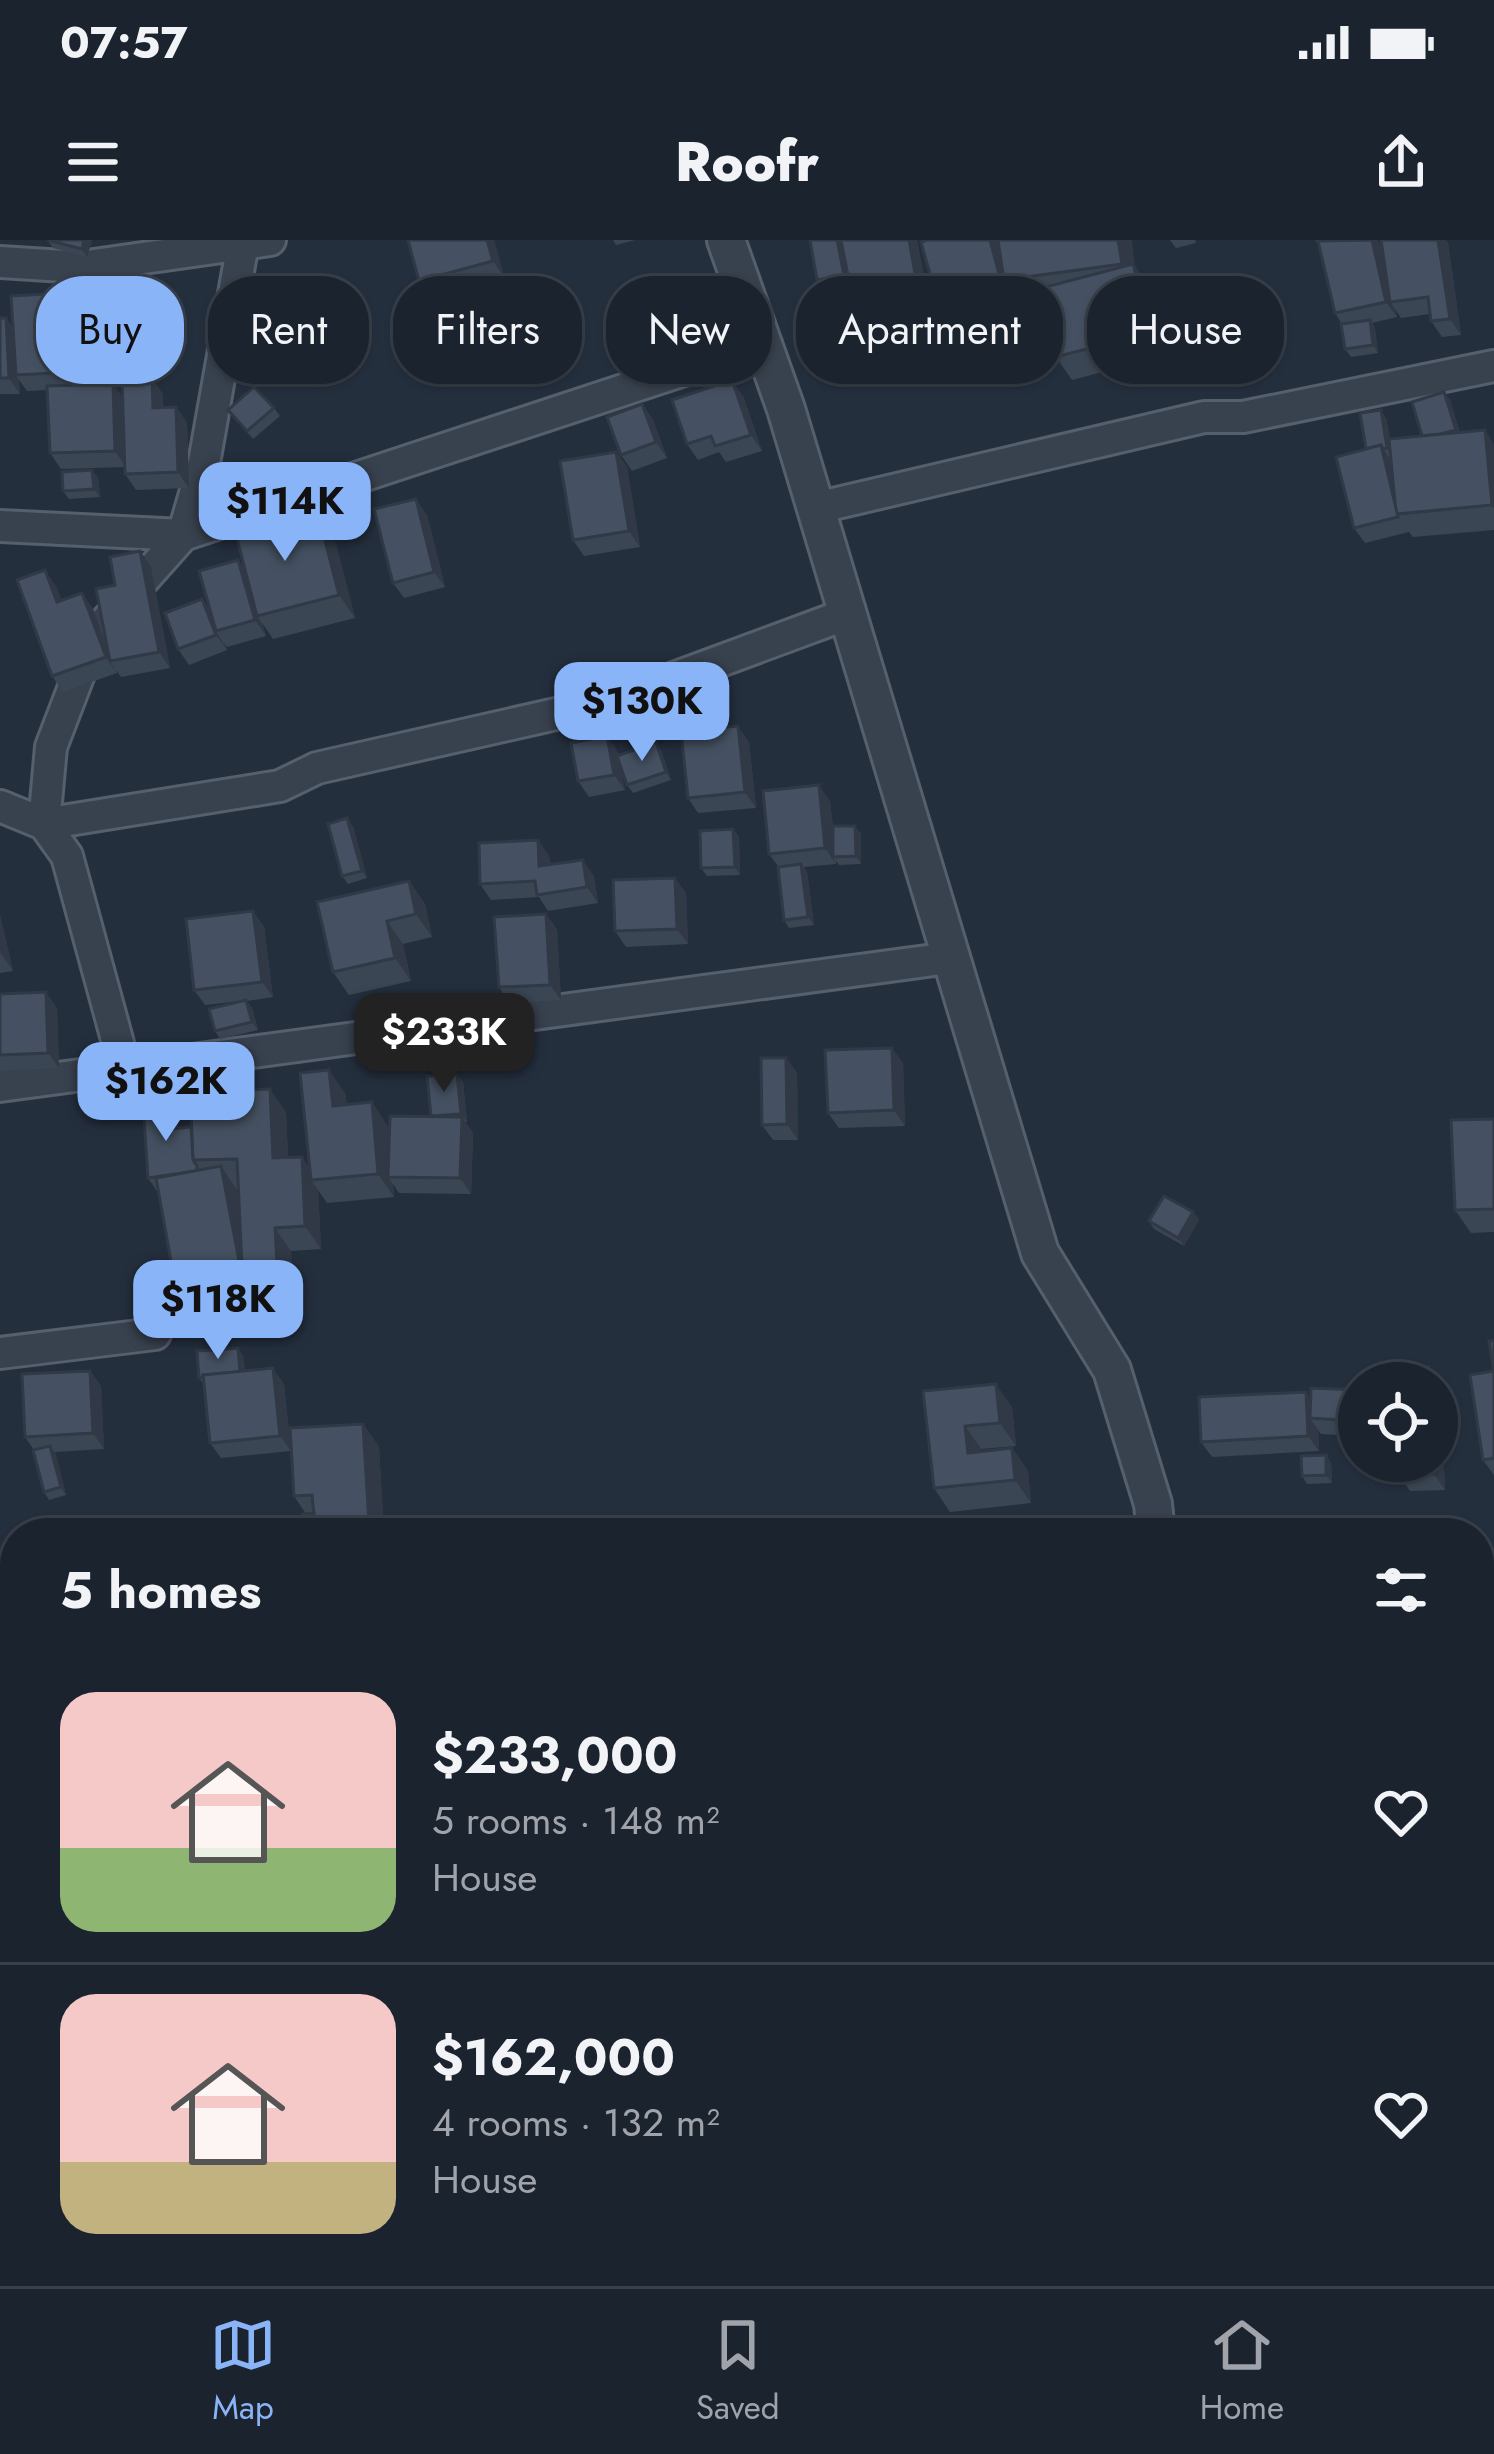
<!DOCTYPE html>
<html lang="en">
<head>
<meta charset="utf-8">
<style>
	:root { --surface:#1b232e; --page:#282f3a; --text:#f1f3f6; --muted:#a0a4aa; --line:#39404a; --accent:#8ab4f8 }
	body { margin:0; font-family:Jost,sans-serif; background:var(--page); color:var(--text); height:100vh; display:flex; flex-direction:column; font-size:45px; white-space:nowrap }
	* { box-sizing:border-box; margin:0 }
	p { font-size:39px; color:var(--muted) }
	.icon { flex:none; width:66px; height:66px; fill:none; stroke:currentColor; stroke-width:2; stroke-linecap:round; stroke-linejoin:round }
	.map { position:relative; flex:1; overflow:hidden }
	.details { position:absolute; left:0px; top:1278px; width:1494px; height:768px; display:flex; flex-direction:column; background:var(--surface); border-radius:48px 48px 0 0; box-shadow:0 3px 9px #0004,0 0 0 3px var(--line) }
	.details>* { flex:none }
	.hud { position:absolute; left:36px; top:36px; width:1422px; height:108px; display:flex; gap:24px }
	.buttons { position:absolute; left:1338px; top:1122px; display:grid; gap:24px }
	.buttons a { display:grid; place-items:center; width:120px; height:120px; border-radius:50%; background:var(--surface); box-shadow:0 3px 9px #0004,0 0 0 3px var(--line); font-size:60px }
	.price { position:absolute; translate:-50% -102px; padding:0 27px; border-radius:24px; background:var(--accent); color:#111; font-size:39px; line-height:78px; filter:drop-shadow(0 3px 6px #0008) }
	.price::after { content:''; position:absolute; left:50%; top:72px; width:36px; height:27px; margin-left:-18px; background:inherit; clip-path:polygon(0 0,100% 0,50% 100%) }
	.price.active { background:#222; color:#fff }
	ul { padding:0; list-style:none }
	li { display:flex; align-items:center; gap:36px; height:300px; padding:0 60px }
	li+li { border-top:3px solid var(--line) }
	li span { display:grid; place-items:center; flex:none; width:336px; height:240px; border-radius:36px; color:#555 }
	li>.icon { margin-inline-start:auto }
	span .icon { width:144px; height:144px; fill:#fffc; stroke-width:1 }
	li b { font-size:51px }
	h2 { display:flex; justify-content:space-between; align-items:center; height:144px; padding:0 60px; font-size:51px }
	.chip { padding:0 42px; border-radius:48px; background:var(--surface); box-shadow:0 3px 9px #0004,0 0 0 3px var(--line); font-size:42px; line-height:108px }
	.chip.active { background:var(--accent); color:#111 }
	.status { display:flex; justify-content:space-between; align-items:center; height:84px; padding:0 60px; background:var(--surface); direction:ltr }
	.status svg { height:33px; fill:currentColor }
	header { display:flex; justify-content:space-between; align-items:center; height:156px; padding:0 60px; background:var(--surface); font-size:54px; font-weight:800 }
	.tabs { display:flex; justify-content:space-around; align-items:center; height:168px; border-top:3px solid var(--line); background:var(--surface); font-size:33px; color:var(--muted) }
	.tabs a { display:grid; justify-items:center; gap:6px }
	.tabs .active { color:var(--accent) }
	.map>svg:first-child { display:block }
	.lines { fill:none; stroke-linecap:round; stroke-linejoin:round }
	.minor-casing { stroke:#565f6c; stroke-width:36 }
	.tertiary-casing { stroke:#565f6c; stroke-width:42 }
	.minor { stroke:#38414e; stroke-width:30 }
	.tertiary { stroke:#38414e; stroke-width:36 }
	.wall { fill:#3b4654 }
	.shaded-wall { fill:#303945 }
	.building { fill:#455162; stroke:#303945; stroke-width:3 }
</style>
</head>
<body>
<div class="status"><b>07:57</b><svg viewBox="0 0 49 12"><path d="M0 12V9h3v3zM5 12V6h3v6zM10 12V3h3v9zM15 12V0h3v12zM26 1h20v11H26zM47 4h2v5h-2z"/></svg></div>
<header><svg class="icon" aria-label="menu" viewBox="0 0 24 24"><path d="M4 6h16M4 12h16M4 18h16"/></svg>Roofr<svg class="icon" aria-label="share" viewBox="0 0 24 24"><path d="M12 15V3M7 8l5-5 5 5M5 13v7h14v-7"/></svg></header>
<div class="map">
<svg width="1494" height="2046" viewBox="0 0 1494 2046">
	<rect width="100%" height="100%" fill="#242f3e"/>
	<g class="lines">
		<g class="minor-casing">
			<g id="minor">
				<path d="M0,22L80,27L270,0"/>
				<path d="M816,268L1204,177H1243L1494,126"/>
				<path d="M0,286L183,295L763,104"/>
				<path d="M0,566L44,584L67,616L125,829"/>
				<path d="M44,584L280,546L317,528L609,462L847,374"/>
				<path d="M44,584L51,507L94,395L183,295L204,223L243,3"/>
				<path d="M0,846L949,718"/>
				<path d="M0,1113L155,1094"/>
				<path d="M1479,1846L1494,1842"/>
			</g>
		</g>
		<g class="tertiary-casing">
			<g id="tertiary">
				<path d="M726,0L786,169L1040,1013L1112,1130L1153,1264L1156,1293"/>
				<path d="M1213,2031L1214,2046"/>
			</g>
		</g>
		<use href="#minor" class="minor"/>
		<use href="#tertiary" class="tertiary"/>
	</g>
	<g class="wall">
		<path d="M47,0H92L87,17L53,8Z"/>
		<path d="M494,0L504,37L430,56L419,41Z"/>
		<path d="M613,0H635L616,5Z"/>
		<path d="M810,0H917L928,59L863,72L852,56L849,43L823,48L817,40Z"/>
		<path d="M927,0H997L1000,13L998,0L1135,26L1149,47L1167,115L1072,140L1056,117L1041,60L1020,63L1010,49L1014,65L950,82L939,66Z"/>
		<path d="M1170,0H1195L1196,3L1176,8Z"/>
		<path d="M1315,0H1377L1380,5L1385,26L1381,0H1445L1448,3L1461,95L1442,97L1431,81L1430,74L1401,78L1395,69L1397,77L1372,83L1375,88L1378,113L1351,117L1345,109L1342,84L1335,73L1319,6Z"/>
		<path d="M46,54L57,69V75L82,90L85,145L113,144L122,158L163,154V168L176,167L187,183L189,248L136,250L125,234V227L61,229L50,213L47,150L27,151L19,140L20,154H0V78H6L13,88Z"/>
		<path d="M1444,152L1450,160L1460,193L1494,204V290L1413,297L1409,292L1365,303L1354,288L1366,209L1386,178L1390,199L1422,196Z"/>
		<path d="M743,156L762,211L726,222L719,212L698,220L687,204Z"/>
		<path d="M642,164L653,180L667,218L632,231L621,215Z"/>
		<path d="M274,168L280,176L253,199L228,170Z"/>
		<path d="M616,212L627,227L640,307L584,316L573,300Z"/>
		<path d="M92,230L98,238L100,257L69,259L63,251Z"/>
		<path d="M427,275L445,347L404,358L393,343Z"/>
		<path d="M320,281L336,304L355,378L273,399L262,383L266,396L227,407L224,403L227,410L189,425L178,409L202,359L210,371L238,320L246,331L284,290Z"/>
		<path d="M140,311L151,327L170,428L121,437L116,430L117,433L63,452L52,436L56,346L61,360L82,353L93,369L107,406L115,345Z"/>
		<path d="M749,502L756,568L698,573L688,558Z"/>
		<path d="M661,510L671,540L633,553L627,545L620,526L625,550L589,557L578,541L618,512V515Z"/>
		<path d="M830,561L833,588L855,586L861,594V624L839,625L836,621V624L804,627L807,632L814,685L789,688L784,680L778,626L769,614Z"/>
		<path d="M353,586L367,638L348,644L342,636Z"/>
		<path d="M733,589L739,597L740,635L707,636L701,628Z"/>
		<path d="M538,600L549,616L550,624L594,636L598,663L548,671L539,657L491,660L480,644Z"/>
		<path d="M409,641L425,664L432,697L403,704L411,741L349,755L333,732Z"/>
		<path d="M686,653L688,704L626,707L615,691Z"/>
		<path d="M253,671L264,687L273,757L247,761L252,768L258,790L220,799L215,791L240,761L205,765L194,750Z"/>
		<path d="M0,675L13,731L0,733Z"/>
		<path d="M557,689L561,760L509,763L499,747Z"/>
		<path d="M0,754L57,768L59,828L0,831Z"/>
		<path d="M786,818L797,833L798,900H773L762,885Z"/>
		<path d="M903,823L905,886L839,888L828,873Z"/>
		<path d="M457,834L463,842L467,882H465L473,893L471,954L399,953L393,944L394,957L327,963L318,950L321,1009L291,1011L293,1047L258,1049L256,1046V1049L191,1061L174,1038L159,954L148,938L177,879L178,888L286,872L288,917L309,928L345,853L347,865L388,886L389,898L432,877Z"/>
		<path d="M1494,879V992L1471,993L1455,970Z"/>
		<path d="M1193,972L1199,980L1184,1006L1154,989L1149,981Z"/>
		<path d="M1494,1101V1235L1483,1220L1494,1131Z"/>
		<path d="M238,1108L243,1116L245,1131L284,1144L291,1210L363,1184L379,1207L384,1293H304L306,1274L294,1256L291,1211L221,1218L210,1203L204,1145L199,1138Z"/>
		<path d="M1429,1127L1440,1142L1445,1250L1410,1251L1399,1235L1398,1226H1390L1387,1221H1437Z"/>
		<path d="M90,1131L101,1146L104,1209L55,1212L66,1255L49,1260L44,1252L34,1210L25,1197Z"/>
		<path d="M1359,1150V1196L1321,1194L1318,1190L1319,1211L1212,1217L1201,1202L1310,1159Z"/>
		<path d="M923,1151L1012,1167L1016,1206L981,1209V1212L1012,1208L1028,1231L1031,1263L950,1272L934,1248Z"/>
		<path d="M1326,1215L1331,1223L1332,1243L1307,1244L1302,1236Z"/>
		<path d="M1479,1378L1491,1418L1479,1422Z"/>
		<path d="M15,1511V1624L0,1627V1515Z"/>
		<rect x="1479" y="1631" width="15" height="160"/>
		<path d="M539,2031H574L576,2042L549,2045Z"/>
		<path d="M1234,2031H1322L1331,2046H1244Z"/>
	</g>
	<g class="shaded-wall">
		<path d="M84,0H92L87,17L82,9Z"/>
		<path d="M487,0H494L504,37L493,21Z"/>
		<path d="M837,0H841L849,43L844,35Z"/>
		<path d="M909,0H917L928,59L917,44Z"/>
		<path d="M990,0H997L1007,40H1004L1010,49L1014,65L1003,49Z"/>
		<path d="M1118,0H1132L1135,26L1149,47L1167,115L1151,92L1138,47L1122,24Z"/>
		<path d="M1372,0H1377L1380,5L1393,62H1390L1395,69L1397,77L1386,62Z"/>
		<path d="M1438,0H1445L1448,3L1461,95L1450,79Z"/>
		<path d="M46,54L57,69L58,92L47,76Z"/>
		<path d="M71,74L82,90L85,148L74,132Z"/>
		<path d="M6,78L17,94L16,135L19,140L20,154L9,138Z"/>
		<path d="M1370,80L1375,88L1378,113L1373,105Z"/>
		<path d="M152,138L163,154L164,184L153,168Z"/>
		<path d="M732,140L743,156L762,211L751,195Z"/>
		<path d="M113,144L124,159L126,227L115,211Z"/>
		<path d="M1444,152L1450,160L1461,198L1456,190Z"/>
		<path d="M642,164L653,180L667,218L656,202Z"/>
		<path d="M176,167L187,183L189,248L178,232Z"/>
		<path d="M1381,170L1386,178L1393,216L1387,208Z"/>
		<path d="M1485,190L1494,204V269L1492,265Z"/>
		<path d="M1381,205L1391,221L1399,274Z"/>
		<path d="M616,212L627,227L640,307L629,291Z"/>
		<path d="M92,230L98,238L100,257L94,249Z"/>
		<path d="M416,259L427,275L445,347L434,332Z"/>
		<path d="M320,281L336,304L355,378L339,355Z"/>
		<path d="M140,311L151,327L170,428L159,412Z"/>
		<path d="M238,320L249,336L257,376L262,383L266,396L255,380Z"/>
		<path d="M45,330L56,346L68,378L57,362Z"/>
		<path d="M82,353L93,369L112,421H110L117,433L106,417Z"/>
		<path d="M202,359L213,375L216,391L227,410L216,395Z"/>
		<path d="M738,486L749,502L756,568L745,552Z"/>
		<path d="M607,496L618,512L625,550L614,535Z"/>
		<path d="M656,502L661,510L671,540L666,532Z"/>
		<path d="M819,545L830,561L836,617H833L836,624L825,608Z"/>
		<path d="M347,578L353,586L367,638L362,631Z"/>
		<path d="M855,586L861,594V624L856,616Z"/>
		<path d="M733,589L739,597L740,635L735,627Z"/>
		<path d="M538,600L549,616L550,642L539,626Z"/>
		<path d="M583,620L594,636L598,663L587,647Z"/>
		<path d="M801,624L807,632L814,685L808,677Z"/>
		<path d="M675,638L686,653L688,704L677,689Z"/>
		<path d="M409,641L425,664L432,697L416,674Z"/>
		<path d="M253,671L264,687L273,757L262,742Z"/>
		<path d="M546,674L557,689L561,760L550,745Z"/>
		<path d="M0,675L13,731L0,712Z"/>
		<path d="M387,681L403,704L411,741L395,718Z"/>
		<path d="M46,752L57,768L59,828L48,813Z"/>
		<path d="M246,760L252,768L258,790L252,782Z"/>
		<path d="M892,808L903,823L905,886L894,870Z"/>
		<path d="M786,818L797,833L798,900L787,884Z"/>
		<path d="M329,830L345,853L349,889L333,866Z"/>
		<path d="M457,834L463,842L467,882L461,874Z"/>
		<path d="M270,849L286,872L289,941L273,918Z"/>
		<path d="M372,862L388,886L393,937H388L393,944L394,957L378,934Z"/>
		<path d="M166,863L177,879L179,904L168,889Z"/>
		<path d="M462,877L473,893L471,954L460,938Z"/>
		<path d="M302,917L317,939L311,940L318,950L321,1009L305,986Z"/>
		<path d="M221,926L237,950L252,1025L242,1026L256,1049L240,1026Z"/>
		<path d="M1193,972L1199,980L1184,1006L1178,998Z"/>
		<path d="M275,988L291,1011L293,1047L277,1024Z"/>
		<path d="M238,1108L243,1116L246,1142L240,1134Z"/>
		<path d="M1429,1127L1440,1142L1445,1250L1434,1234L1433,1221H1437V1143H1430Z"/>
		<path d="M273,1128L284,1144L291,1211L280,1196Z"/>
		<path d="M90,1131L101,1146L104,1209L93,1193Z"/>
		<path d="M996,1144L1012,1167L1016,1206L1000,1183Z"/>
		<path d="M1306,1152L1317,1168L1310,1178L1318,1190L1319,1211L1308,1196Z"/>
		<path d="M363,1184L379,1207L384,1293H376L369,1283Z"/>
		<path d="M965,1186L981,1209L984,1236L968,1213Z"/>
		<path d="M50,1206L56,1214L66,1255L61,1247Z"/>
		<path d="M1012,1208L1028,1231L1031,1263L1015,1240Z"/>
		<path d="M1326,1215L1331,1223L1332,1243L1326,1235Z"/>
		<path d="M1479,1378L1491,1418L1479,1400Z"/>
		<path d="M1320,2031H1322L1331,2046H1321Z"/>
	</g>
	<g class="building">
		<path d="M47,0H84L82,9Z"/>
		<path d="M408,0H487L493,21L419,41Z"/>
		<path d="M810,0H837L844,35L817,40Z"/>
		<path d="M841,0H909L917,44L852,56Z"/>
		<path d="M927,0H990L1003,49L939,66L921,2Z"/>
		<path d="M998,0H1118L1122,24L1004,40Z"/>
		<path d="M1372,0L1386,62L1335,73L1318,1Z"/>
		<path d="M1381,0H1438L1450,79L1431,81L1428,57L1390,62Z"/>
		<path d="M1133,24L1151,92L1056,117L1038,49Z"/>
		<path d="M46,54L47,76L71,74L74,132L16,135L11,56Z"/>
		<path d="M0,78H6L9,138H0Z"/>
		<path d="M1370,80L1373,105L1345,109L1341,84Z"/>
		<path d="M152,138L153,168L176,167L178,232L125,234L122,139Z"/>
		<path d="M732,140L751,195L715,206L711,196L687,204L672,160Z"/>
		<path d="M113,144L115,211L50,213L47,146Z"/>
		<path d="M254,147L274,168L247,191L228,170Z"/>
		<path d="M1444,152L1456,190L1441,194L1422,196L1412,162Z"/>
		<path d="M642,164L656,202L621,215L607,177Z"/>
		<path d="M1381,170L1387,208L1383,209L1381,205L1366,209L1360,173Z"/>
		<path d="M1485,190L1492,265L1396,274L1389,199Z"/>
		<path d="M1381,205L1398,277L1354,288L1336,217Z"/>
		<path d="M616,212L629,291L573,300L560,221Z"/>
		<path d="M92,230L94,249L63,251L62,232Z"/>
		<path d="M416,259L434,332L393,343L374,269Z"/>
		<path d="M272,273L277,292L320,281L339,355L257,376L233,283Z"/>
		<path d="M140,311L159,412L110,421L96,349L115,345L110,317Z"/>
		<path d="M238,320L255,380L216,391L199,331Z"/>
		<path d="M45,330L57,362L82,353L106,417L52,436L17,340Z"/>
		<path d="M202,359L216,395L178,409L165,373Z"/>
		<path d="M738,486L745,552L688,558L681,491Z"/>
		<path d="M607,496L614,535L578,541L571,503Z"/>
		<path d="M656,502L666,532L627,545L617,516Z"/>
		<path d="M819,545L825,608L769,614L763,551Z"/>
		<path d="M347,578L362,631L342,636L328,584Z"/>
		<path d="M833,586H855L856,616L833,617Z"/>
		<path d="M733,589L735,627L701,628L700,591Z"/>
		<path d="M538,600L539,626L583,620L587,647L537,655L535,641L480,644L479,603Z"/>
		<path d="M801,624L808,677L784,680L778,627Z"/>
		<path d="M675,638L677,689L615,691L613,640Z"/>
		<path d="M409,641L416,674L387,681L395,718L333,732L317,662Z"/>
		<path d="M253,671L262,742L194,750L186,679Z"/>
		<path d="M546,674L550,745L499,747L494,677Z"/>
		<path d="M46,752L48,813L0,815V754Z"/>
		<path d="M246,760L252,782L215,791L209,769Z"/>
		<path d="M892,808L894,870L828,873L825,810Z"/>
		<path d="M761,818H786L787,884L762,885Z"/>
		<path d="M329,830L333,866L372,862L378,934L311,940L300,833Z"/>
		<path d="M457,834L461,874L431,876L427,836Z"/>
		<path d="M270,849L273,918L302,917L305,986L275,988L277,1024L242,1026L237,919L193,920L190,852Z"/>
		<path d="M166,863L168,889L191,887L193,920L197,926V931L148,938L143,864Z"/>
		<path d="M390,876L462,877L460,938L388,937Z"/>
		<path d="M1494,879V969L1455,970L1451,880Z"/>
		<path d="M221,926L240,1026L174,1038L156,938Z"/>
		<path d="M1164,956L1193,972L1178,998L1149,981Z"/>
		<path d="M1489,1101H1494V1218L1483,1220L1470,1135L1494,1131Z"/>
		<path d="M238,1108L240,1132L203,1135L204,1137L199,1138L197,1111Z"/>
		<path d="M1429,1127L1430,1143H1377L1376,1129Z"/>
		<path d="M273,1128L280,1196L210,1203L203,1135Z"/>
		<path d="M90,1131L93,1193L25,1197L22,1134Z"/>
		<path d="M996,1144L1000,1183L965,1186L968,1213L1012,1208L1015,1240L934,1248L923,1151Z"/>
		<path d="M1311,1148L1359,1150V1181L1310,1178Z"/>
		<path d="M1306,1152L1308,1196L1201,1202L1199,1157Z"/>
		<path d="M363,1184L369,1283L315,1287L312,1255L294,1256L290,1188Z"/>
		<path d="M50,1206L61,1247L44,1252L33,1210Z"/>
		<path d="M1326,1215V1235L1302,1236L1301,1216Z"/>
		<path d="M1398,1221H1433L1434,1234L1399,1235Z"/>
		<path d="M314,1273L315,1287L319,1293H304L302,1274Z"/>
		<path d="M15,1511V1598L0,1601V1515Z"/>
		<path d="M1479,1631H1494V1688L1479,1689Z"/>
		<rect x="1479" y="1701" width="15" height="74"/>
		<path d="M1494,1903V1977L1479,1980V1906Z"/>
		<path d="M1494,1979V2046H1400L1398,2031H1479V1981Z"/>
		<path d="M1250,2031H1320L1321,2046H1251Z"/>
	</g>
</svg>
<div class="buttons">
<a><svg class="icon" aria-label="locate" viewBox="0 0 24 24"><circle cx="12" cy="12" r="6"/><path d="M12 2v4M12 18v4M2 12h4M18 12h4"/></svg></a>
</div>
<b class="price" style="left:285px;top:324px">$114K</b>
<b class="price" style="left:642px;top:524px">$130K</b>
<b class="price active" style="left:444px;top:855px">$233K</b>
<b class="price" style="left:166px;top:904px">$162K</b>
<b class="price" style="left:218px;top:1122px">$118K</b>
<div class="hud">
<a class="chip active">Buy</a>
<a class="chip">Rent</a>
<a class="chip">Filters</a>
<a class="chip">New</a>
<a class="chip">Apartment</a>
<a class="chip">House</a>
</div>
<section class="details">
<h2>5 homes<svg class="icon" aria-label="filters" viewBox="0 0 24 24"><path d="M4 7h16M4 17h16"/><circle cx="9" cy="7" r="2"/><circle cx="15" cy="17" r="2"/></svg></h2>
<ul>
<li><span style="background:linear-gradient(#f6c9c9 65%,#8fb573 0)"><svg class="icon" aria-label="home" viewBox="0 0 24 24"><path d="M3 11l9-7 9 7M6 9v11h12V9"/></svg></span><div><b>$233,000</b><p>5 rooms · 148 m²</p><p>House</p></div><svg class="icon" aria-label="heart" viewBox="0 0 24 24"><path d="M12 20l-8-8c-3-5 5-10 8-4 3-6 11-1 8 4z"/></svg></li>
<li><span style="background:linear-gradient(#f6c9c9 70%,#c2b280 0)"><svg class="icon" aria-label="home" viewBox="0 0 24 24"><path d="M3 11l9-7 9 7M6 9v11h12V9"/></svg></span><div><b>$162,000</b><p>4 rooms · 132 m²</p><p>House</p></div><svg class="icon" aria-label="heart" viewBox="0 0 24 24"><path d="M12 20l-8-8c-3-5 5-10 8-4 3-6 11-1 8 4z"/></svg></li>
</ul>
</section>
</div>
<nav class="tabs">
<a class="active"><svg class="icon" aria-label="map" viewBox="0 0 24 24"><path d="M3 6l6-2 6 2 6-2v14l-6 2-6-2-6 2zM9 4v14M15 6v14"/></svg>Map</a>
<a><svg class="icon" aria-label="saved" viewBox="0 0 24 24"><path d="M7 4h10v16l-5-4-5 4z"/></svg>Saved</a>
<a><svg class="icon" aria-label="home" viewBox="0 0 24 24"><path d="M3 11l9-7 9 7M6 9v11h12V9"/></svg>Home</a>
</nav>
</body>
</html>
